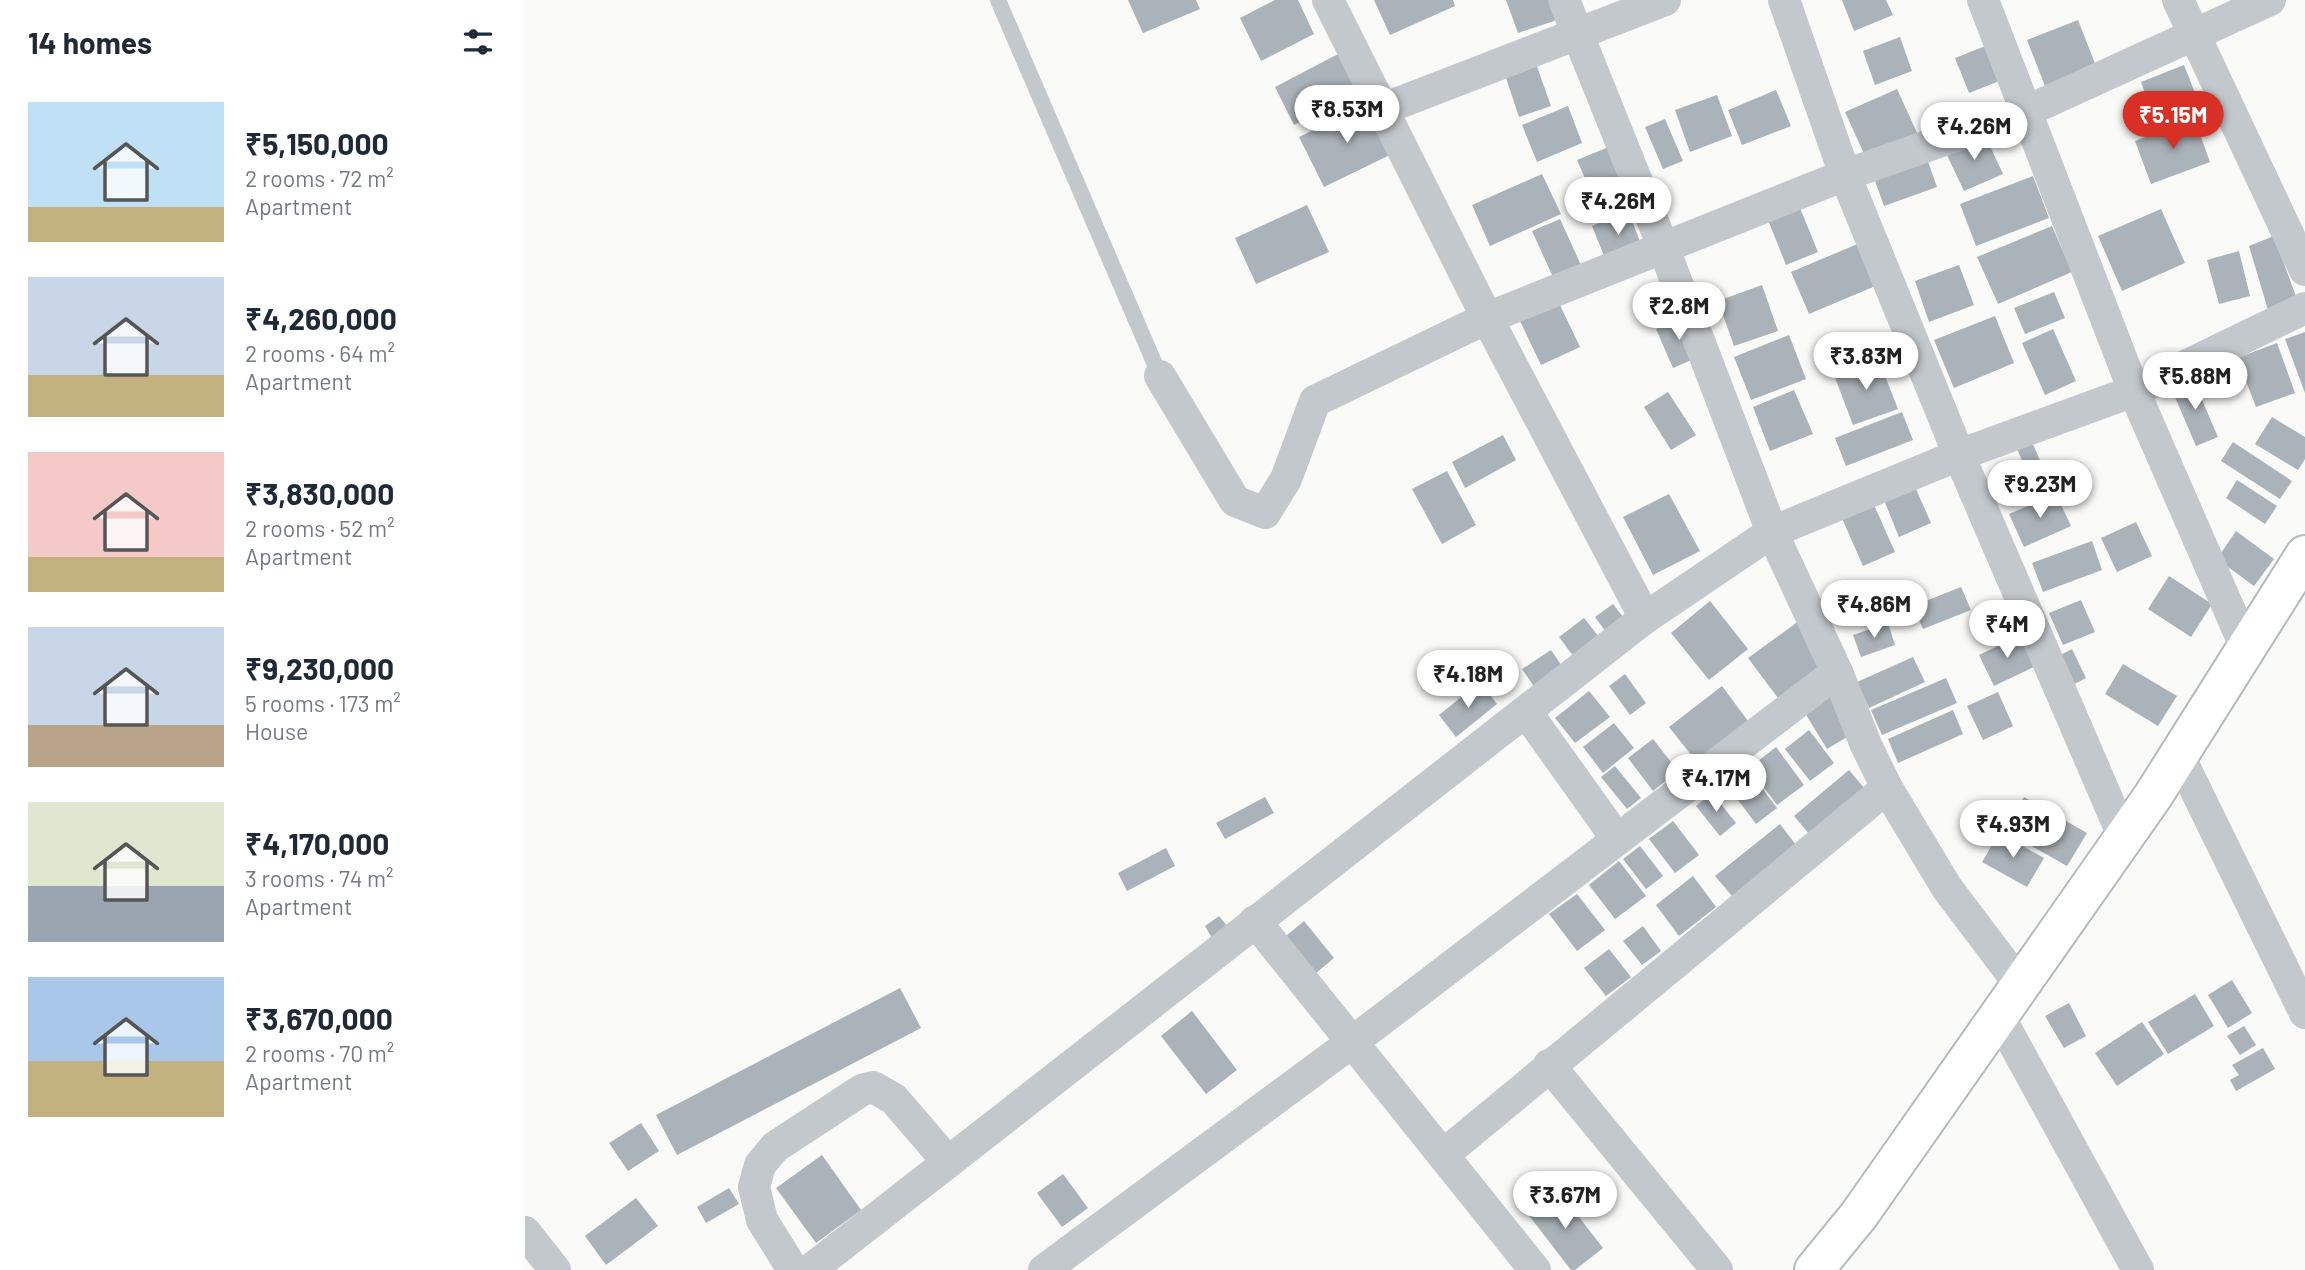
<!DOCTYPE html>
<html lang="en">
<head>
<meta charset="utf-8">
<style>
	:root { --surface:#fff; --page:#f6f6f7; --text:#1f2937; --muted:#747a83; --accent:#d93025 }
	body { margin:0; font-family:Barlow,sans-serif; background:var(--page); color:var(--text); height:100vh; display:flex; flex-direction:column; font-size:26px; white-space:nowrap }
	* { box-sizing:border-box; margin:0 }
	p { font-size:23px; color:var(--muted) }
	.icon { flex:none; width:38px; height:38px; fill:none; stroke:currentColor; stroke-width:2; stroke-linecap:round; stroke-linejoin:round }
	.map { position:relative; flex:1; overflow:hidden }
	.details { display:flex; flex-direction:column; background:var(--surface); width:525px }
	.details>* { flex:none }
	.price { position:absolute; translate:-50% -60px; padding:0 16px; border-radius:24px; background:#fff; color:#222; font-size:23px; line-height:46px; filter:drop-shadow(0 2px 4px #0008) }
	.price::after { content:''; position:absolute; left:50%; top:42px; width:21px; height:16px; margin-left:-10px; background:inherit; clip-path:polygon(0 0,100% 0,50% 100%) }
	.price.on { background:var(--accent); color:#fff }
	ul { padding:0; list-style:none }
	li { display:flex; align-items:center; gap:21px; height:175px; padding:0 28px }
	li span { display:grid; place-items:center; flex:none; width:196px; height:140px; border-radius:0px; color:#555 }
	li>.icon { margin-inline-start:auto }
	span .icon { width:84px; height:84px; fill:#fffc; stroke-width:1 }
	li b { font-size:30px }
	h2 { display:flex; justify-content:space-between; align-items:center; height:84px; padding:0 28px; font-size:30px }
	main { display:flex; flex:1; min-height:0 }
	.map>svg:first-child { display:block }
	.building { fill:#aab3b9 }
	.lines { fill:none; stroke-linecap:round; stroke-linejoin:round }
	.secondary-casing { stroke:#b3babf; stroke-width:42 }
	.lane { stroke:#c3c8cc; stroke-width:16 }
	.street { stroke:#c3c8cc; stroke-width:32 }
	.secondary { stroke:#fff; stroke-width:38 }
</style>
</head>
<body>
<main>
<section class="details">
<h2>14 homes<svg class="icon" aria-label="filters" viewBox="0 0 24 24"><path d="M4 7h16M4 17h16"/><circle cx="9" cy="7" r="2"/><circle cx="15" cy="17" r="2"/></svg></h2>
<ul>
<li><span style="background:linear-gradient(#bfe0f5 75%,#c2b280 0)"><svg class="icon" aria-label="home" viewBox="0 0 24 24"><path d="M3 11l9-7 9 7M6 9v11h12V9"/></svg></span><div><b>₹5,150,000</b><p>2 rooms · 72 m²</p><p>Apartment</p></div></li>
<li><span style="background:linear-gradient(#c9d6e8 70%,#c2b280 0)"><svg class="icon" aria-label="home" viewBox="0 0 24 24"><path d="M3 11l9-7 9 7M6 9v11h12V9"/></svg></span><div><b>₹4,260,000</b><p>2 rooms · 64 m²</p><p>Apartment</p></div></li>
<li><span style="background:linear-gradient(#f6c9c9 75%,#c2b280 0)"><svg class="icon" aria-label="home" viewBox="0 0 24 24"><path d="M3 11l9-7 9 7M6 9v11h12V9"/></svg></span><div><b>₹3,830,000</b><p>2 rooms · 52 m²</p><p>Apartment</p></div></li>
<li><span style="background:linear-gradient(#c9d6e8 70%,#b9a48a 0)"><svg class="icon" aria-label="home" viewBox="0 0 24 24"><path d="M3 11l9-7 9 7M6 9v11h12V9"/></svg></span><div><b>₹9,230,000</b><p>5 rooms · 173 m²</p><p>House</p></div></li>
<li><span style="background:linear-gradient(#dfe7d0 60%,#9aa5b1 0)"><svg class="icon" aria-label="home" viewBox="0 0 24 24"><path d="M3 11l9-7 9 7M6 9v11h12V9"/></svg></span><div><b>₹4,170,000</b><p>3 rooms · 74 m²</p><p>Apartment</p></div></li>
<li><span style="background:linear-gradient(#a9c7e8 60%,#c2b280 0)"><svg class="icon" aria-label="home" viewBox="0 0 24 24"><path d="M3 11l9-7 9 7M6 9v11h12V9"/></svg></span><div><b>₹3,670,000</b><p>2 rooms · 70 m²</p><p>Apartment</p></div></li>
</ul>
</section>
<div class="map">
<svg width="1780" height="1270" viewBox="0 0 1780 1270">
	<rect width="100%" height="100%" fill="#fafaf8"/>
	<g class="building">
		<path d="M603,0H671L675,9L618,33Z"/>
		<path d="M750,0H773L789,34L736,61L715,18Z"/>
		<path d="M849,0H928L930,6L865,35Z"/>
		<path d="M981,0H1032L1038,18L993,33Z"/>
		<path d="M1317,0H1361L1368,15L1329,31Z"/>
		<path d="M1553,20L1571,66L1520,86L1502,40Z"/>
		<path d="M1375,37L1387,71L1350,85L1338,51Z"/>
		<path d="M1468,43L1482,78L1444,93L1430,58Z"/>
		<path d="M817,52L837,90L769,125L750,87Z"/>
		<path d="M1010,61L1026,106L994,117L979,72Z"/>
		<path d="M1659,65L1672,98L1628,115L1616,82Z"/>
		<path d="M1372,89L1393,135L1341,158L1320,112Z"/>
		<path d="M1251,90L1266,126L1217,145L1203,110Z"/>
		<path d="M1192,95L1207,136L1165,152L1150,110Z"/>
		<path d="M844,103L869,153L799,187L774,137Z"/>
		<path d="M1043,106L1057,143L1012,162L997,125Z"/>
		<path d="M1669,118L1685,162L1626,184L1610,141Z"/>
		<path d="M1140,119L1158,161L1138,169L1120,127Z"/>
		<path d="M1459,133L1478,174L1439,191L1420,151Z"/>
		<path d="M1091,144L1105,176L1066,192L1052,160Z"/>
		<path d="M1401,156L1412,187L1359,206L1348,175Z"/>
		<path d="M1017,174L1036,214L965,246L947,205Z"/>
		<path d="M1508,176L1524,218L1451,246L1435,204Z"/>
		<path d="M782,205L804,252L731,284L710,238Z"/>
		<path d="M1275,208L1293,252L1261,265L1243,220Z"/>
		<path d="M1636,209L1660,263L1597,291L1573,236Z"/>
		<path d="M1103,211L1118,249L1082,263L1067,226Z"/>
		<path d="M1035,219L1056,265L1028,277L1007,231Z"/>
		<path d="M1527,226L1547,272L1473,304L1452,257Z"/>
		<path d="M1749,236L1773,302L1743,310L1724,246Z"/>
		<path d="M1342,240L1360,282L1284,314L1266,272Z"/>
		<path d="M1714,251L1725,296L1694,304L1682,260Z"/>
		<path d="M1434,265L1449,305L1404,322L1390,281Z"/>
		<path d="M1237,285L1253,331L1209,346L1193,301Z"/>
		<path d="M1529,292L1540,318L1500,334L1489,308Z"/>
		<path d="M1034,303L1055,347L1016,365L995,321Z"/>
		<path d="M1161,316L1178,355L1148,368L1131,329Z"/>
		<path d="M1470,316L1489,363L1429,388L1409,340Z"/>
		<path d="M1528,329L1551,381L1520,395L1497,343Z"/>
		<path d="M1780,332V393L1760,339Z"/>
		<path d="M1264,335L1281,379L1226,400L1209,357Z"/>
		<path d="M1752,343L1770,393L1731,407L1712,358Z"/>
		<path d="M1353,358L1373,409L1328,425L1309,375Z"/>
		<path d="M1668,379L1693,437L1671,446L1646,388Z"/>
		<path d="M1269,390L1288,434L1245,451L1228,407Z"/>
		<path d="M1143,392L1171,435L1146,450L1119,407Z"/>
		<path d="M1377,412L1388,440L1321,466L1310,438Z"/>
		<path d="M1747,417L1780,437V459L1773,470L1730,444Z"/>
		<path d="M978,435L991,460L940,488L927,462Z"/>
		<path d="M1507,442L1523,479L1508,485L1492,449Z"/>
		<path d="M1708,442L1767,481L1755,499L1696,461Z"/>
		<path d="M922,471L951,525L917,544L887,489Z"/>
		<path d="M1712,480L1752,506L1740,524L1701,498Z"/>
		<path d="M1390,487L1406,523L1374,537L1359,500Z"/>
		<path d="M1144,494L1175,551L1128,575L1098,517Z"/>
		<path d="M1531,494L1546,526L1499,547L1484,514Z"/>
		<path d="M1348,503L1370,552L1338,566L1316,516Z"/>
		<path d="M1611,522L1627,556L1592,572L1576,538Z"/>
		<path d="M1711,531L1749,559L1729,586L1692,559Z"/>
		<path d="M1567,541L1577,570L1518,592L1507,563Z"/>
		<path d="M1644,576L1687,604L1666,637L1623,609Z"/>
		<path d="M1436,587L1446,610L1398,629L1388,606Z"/>
		<path d="M1556,600L1570,632L1538,645L1524,613Z"/>
		<path d="M1185,601L1223,649L1184,680L1146,633Z"/>
		<path d="M1088,604L1105,626L1087,640L1070,617Z"/>
		<path d="M1059,618L1077,641L1052,661L1034,637Z"/>
		<path d="M1274,621L1303,661L1253,698L1223,658Z"/>
		<path d="M1363,623L1370,645L1336,657L1328,635Z"/>
		<path d="M1496,635L1511,666L1469,686L1454,655Z"/>
		<path d="M1547,649L1561,678L1544,687L1530,658Z"/>
		<path d="M1026,650L1039,669L1010,688L997,669Z"/>
		<path d="M1388,657L1400,682L1344,708L1332,682Z"/>
		<path d="M1598,664L1652,696L1633,726L1580,694Z"/>
		<path d="M1100,674L1121,703L1105,715L1084,686Z"/>
		<path d="M1421,678L1432,703L1357,735L1346,710Z"/>
		<path d="M955,682L972,704L931,737L914,715Z"/>
		<path d="M1197,686L1223,721L1171,761L1144,727Z"/>
		<path d="M1305,688L1332,731L1302,749L1275,705Z"/>
		<path d="M1064,691L1085,717L1050,743L1030,718Z"/>
		<path d="M1473,692L1488,726L1458,740L1442,706Z"/>
		<path d="M1428,710L1438,734L1373,763L1363,739Z"/>
		<path d="M1089,723L1109,748L1078,773L1058,747Z"/>
		<path d="M1284,730L1309,763L1285,781L1260,749Z"/>
		<path d="M1128,739L1153,771L1128,791L1103,758Z"/>
		<path d="M1251,747L1279,785L1252,805L1224,768Z"/>
		<path d="M1220,765L1252,808L1231,824L1199,781Z"/>
		<path d="M1090,766L1116,798L1102,809L1076,777Z"/>
		<path d="M1324,770L1340,789L1285,835L1269,816Z"/>
		<path d="M1187,793L1211,823L1195,836L1171,806Z"/>
		<path d="M740,797L749,813L700,839L691,823Z"/>
		<path d="M1499,797L1562,833L1542,866L1480,831Z"/>
		<path d="M1148,821L1174,855L1150,873L1124,839Z"/>
		<path d="M1255,824L1271,845L1207,896L1190,876Z"/>
		<path d="M1474,833L1519,858L1502,887L1457,862Z"/>
		<path d="M1115,846L1138,876L1121,889L1098,859Z"/>
		<path d="M641,848L650,866L602,891L593,873Z"/>
		<path d="M1094,861L1121,896L1090,919L1064,885Z"/>
		<path d="M1168,876L1191,907L1154,936L1131,905Z"/>
		<path d="M1052,894L1080,930L1052,951L1024,914Z"/>
		<path d="M694,916L709,935L691,945L680,926Z"/>
		<path d="M779,921L809,958L791,973L761,936Z"/>
		<path d="M1118,926L1136,951L1117,965L1098,941Z"/>
		<path d="M1084,949L1106,977L1081,996L1059,968Z"/>
		<path d="M1707,980L1727,1013L1703,1028L1683,995Z"/>
		<path d="M375,988L396,1028L152,1155L131,1115Z"/>
		<path d="M1670,994L1689,1026L1643,1054L1623,1022Z"/>
		<path d="M1544,1003L1561,1036L1539,1048L1520,1016Z"/>
		<path d="M667,1011L712,1070L681,1094L636,1036Z"/>
		<path d="M1617,1022L1639,1054L1592,1086L1570,1053Z"/>
		<path d="M1719,1026L1731,1045L1715,1055L1702,1036Z"/>
		<path d="M1738,1048L1750,1069L1711,1091L1705,1080L1714,1075L1707,1065Z"/>
		<path d="M116,1123L134,1151L103,1171L84,1143Z"/>
		<path d="M297,1155L336,1210L291,1243L251,1188Z"/>
		<path d="M538,1174L563,1208L537,1227L512,1193Z"/>
		<path d="M204,1188L214,1204L181,1223L172,1207Z"/>
		<path d="M1033,1190L1078,1248L1050,1270H1046L1002,1213Z"/>
		<path d="M111,1198L133,1226L81,1265L60,1236Z"/>
	</g>
	<g class="lines">
		<g class="secondary-casing">
			<path id="secondary" d="M1289,1270L1334,1215L1628,796L1780,555"/>
		</g>
		<path class="lane" d="M473,0L635,376"/>
		<g class="street">
			<path d="M803,0L962,318L1120,618"/>
			<path d="M1039,0L1139,249L1247,532L1312,672L1341,745L1362,788L1422,888L1496,986"/>
			<path d="M1259,0L1320,175L1434,455L1599,838"/>
			<path d="M1458,0L1609,391L1721,648"/>
			<path d="M1653,0L1780,270"/>
			<path d="M858,109L1140,0"/>
			<path d="M635,376L710,501L740,513L761,479L790,401L962,318L1320,175L1502,111L1745,0"/>
			<path d="M1002,713L1092,839"/>
			<path d="M1653,754L1780,1013"/>
			<path d="M730,921L1010,1270"/>
			<path d="M1475,1018L1613,1270"/>
			<path d="M1024,1065L1192,1270"/>
			<path d="M918,1155L1362,788"/>
			<path d="M0,1232L30,1270"/>
			<path d="M268,1270L237,1220L229,1187L235,1165L250,1147L337,1090L348,1087L369,1099L423,1162"/>
			<path d="M285,1270L1120,618L1247,532L1434,455L1609,391L1780,308"/>
			<path d="M519,1270L826,1043L1312,672"/>
		</g>
		<use href="#secondary" class="secondary"/>
	</g>
</svg>
<b class="price" style="left:822px;top:145px">₹8.53M</b>
<b class="price on" style="left:1648px;top:151px">₹5.15M</b>
<b class="price" style="left:1449px;top:162px">₹4.26M</b>
<b class="price" style="left:1093px;top:237px">₹4.26M</b>
<b class="price" style="left:1154px;top:342px">₹2.8M</b>
<b class="price" style="left:1341px;top:392px">₹3.83M</b>
<b class="price" style="left:1670px;top:412px">₹5.88M</b>
<b class="price" style="left:1515px;top:520px">₹9.23M</b>
<b class="price" style="left:1349px;top:640px">₹4.86M</b>
<b class="price" style="left:1482px;top:660px">₹4M</b>
<b class="price" style="left:943px;top:710px">₹4.18M</b>
<b class="price" style="left:1191px;top:814px">₹4.17M</b>
<b class="price" style="left:1488px;top:860px">₹4.93M</b>
<b class="price" style="left:1040px;top:1231px">₹3.67M</b>
</div>
</main>
</body>
</html>
